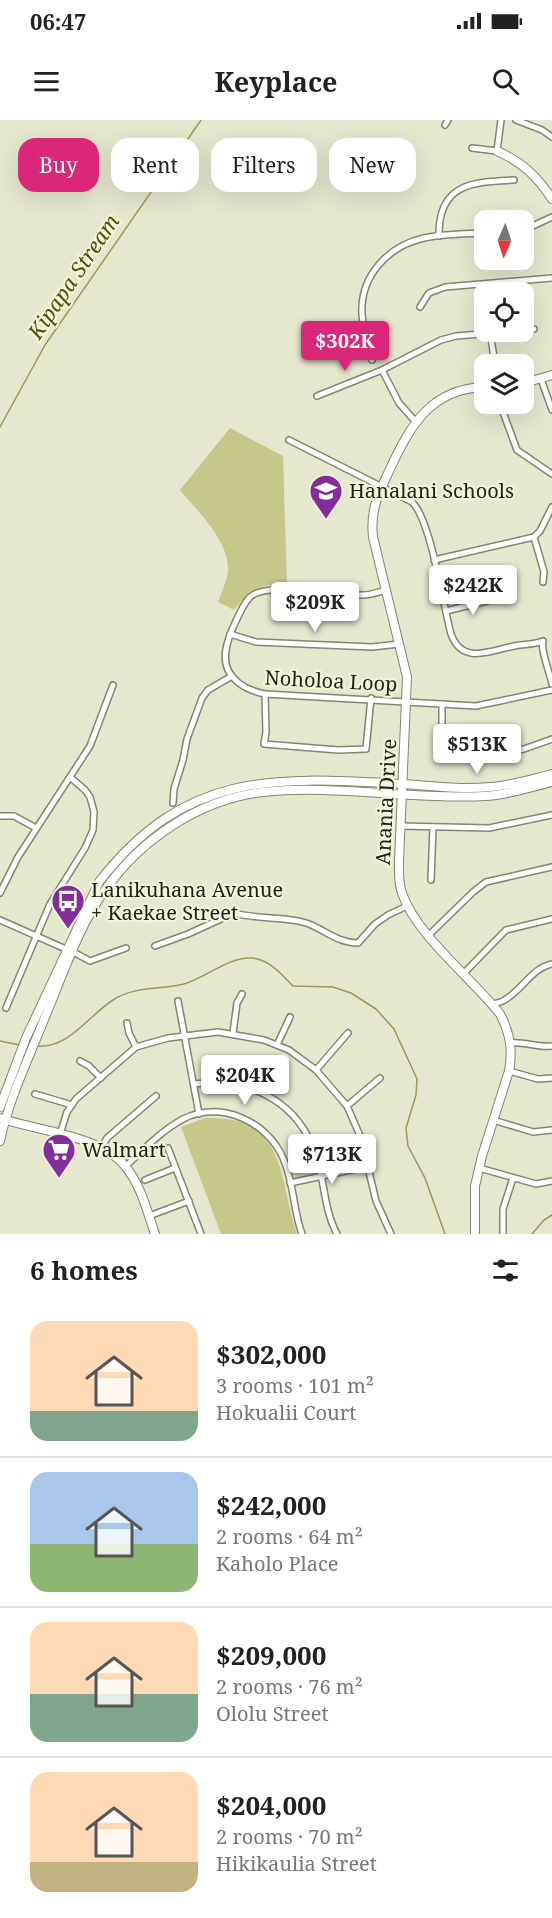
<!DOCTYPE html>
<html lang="en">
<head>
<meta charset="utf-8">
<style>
	:root { --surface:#fff; --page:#f6f6f6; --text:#222; --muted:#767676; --line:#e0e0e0; --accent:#db2777 }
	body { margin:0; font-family:"Noto Serif",serif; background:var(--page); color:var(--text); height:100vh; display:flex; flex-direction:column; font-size:22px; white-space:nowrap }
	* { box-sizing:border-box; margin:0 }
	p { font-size:20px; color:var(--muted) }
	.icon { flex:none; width:33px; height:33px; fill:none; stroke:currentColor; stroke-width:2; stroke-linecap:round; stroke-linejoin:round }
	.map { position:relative; height:1114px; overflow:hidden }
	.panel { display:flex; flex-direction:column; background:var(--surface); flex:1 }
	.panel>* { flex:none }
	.banner { position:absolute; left:18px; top:18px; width:516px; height:54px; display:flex; gap:12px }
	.needle { width:39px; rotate:183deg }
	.tools { position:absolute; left:474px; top:90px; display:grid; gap:12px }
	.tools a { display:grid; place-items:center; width:60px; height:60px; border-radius:12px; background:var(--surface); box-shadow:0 6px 24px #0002; font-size:30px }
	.price { position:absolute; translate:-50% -51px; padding:0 14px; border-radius:6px; background:#fff; color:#222; font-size:20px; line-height:39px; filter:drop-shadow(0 2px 3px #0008) }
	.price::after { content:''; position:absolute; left:50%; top:36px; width:18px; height:14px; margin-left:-9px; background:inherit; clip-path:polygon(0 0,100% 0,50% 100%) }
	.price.on { background:var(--accent); color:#fff }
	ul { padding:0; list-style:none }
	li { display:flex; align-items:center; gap:18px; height:150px; padding:0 30px }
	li+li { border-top:2px solid var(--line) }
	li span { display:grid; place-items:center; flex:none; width:168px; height:120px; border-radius:18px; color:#555 }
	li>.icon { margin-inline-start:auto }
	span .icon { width:72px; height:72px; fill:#fffc; stroke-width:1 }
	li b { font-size:26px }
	h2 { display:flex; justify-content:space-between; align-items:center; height:72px; padding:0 30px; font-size:26px }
	.tag { padding:0 21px; border-radius:18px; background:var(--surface); box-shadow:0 6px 24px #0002; font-size:21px; line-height:54px }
	.tag.on { background:var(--accent); color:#fff }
	.status { display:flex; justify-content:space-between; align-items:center; height:42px; padding:0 30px; background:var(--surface); direction:ltr }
	.status svg { height:16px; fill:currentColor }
	header { display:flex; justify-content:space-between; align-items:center; height:78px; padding:0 30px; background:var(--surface); font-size:27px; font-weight:700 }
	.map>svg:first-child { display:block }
	.green { fill:#c6c88a }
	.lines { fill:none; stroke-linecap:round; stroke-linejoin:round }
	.stream { stroke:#989a5a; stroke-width:1.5 }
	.street-casing { stroke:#838570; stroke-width:8 }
	.secondary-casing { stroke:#838570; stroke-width:10 }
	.street { stroke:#fff; stroke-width:5 }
	.secondary { stroke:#fff; stroke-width:8 }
	.labels { text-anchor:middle; stroke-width:4.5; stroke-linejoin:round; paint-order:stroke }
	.poi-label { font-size:20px; fill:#1f2017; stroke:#f2f4dc; text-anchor:start }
	.street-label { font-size:20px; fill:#1f2017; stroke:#f2f4dc }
	.water-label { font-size:21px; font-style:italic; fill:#515200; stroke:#f2f4dc }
</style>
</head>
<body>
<div class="status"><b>06:47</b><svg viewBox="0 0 49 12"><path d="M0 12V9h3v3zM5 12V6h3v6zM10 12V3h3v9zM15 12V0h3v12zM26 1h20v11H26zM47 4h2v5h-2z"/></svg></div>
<header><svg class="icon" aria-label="menu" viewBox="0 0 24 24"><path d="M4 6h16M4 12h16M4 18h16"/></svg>Keyplace<svg class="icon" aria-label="search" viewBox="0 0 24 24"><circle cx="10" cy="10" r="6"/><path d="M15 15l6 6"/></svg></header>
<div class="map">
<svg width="552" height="1114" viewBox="0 0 552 1114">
	<rect width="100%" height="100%" fill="#e5e7cf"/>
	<g class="green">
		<path d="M230,308L283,336L287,465C259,463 251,469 234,490L218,482C222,472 227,460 228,450C229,420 197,391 180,370Z"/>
		<path d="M205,998C288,995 278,1058 297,1114H221L181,1007Z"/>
	</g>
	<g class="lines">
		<g class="stream">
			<path d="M0,307L45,225L201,0"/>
			<path d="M0,921L20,925"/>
			<path d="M36,926C69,929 88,896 113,880C134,866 160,870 184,864C205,858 230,836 252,838C270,840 281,854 293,866L333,867L351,873L376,889L394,909L417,959L416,975L406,1008L408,1026L425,1058L445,1114"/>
			<path d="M532,1114L544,1100L552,1095"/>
		</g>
		<g class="street-casing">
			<g id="street">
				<path d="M516,0L542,10L552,17"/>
				<path d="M445,5L448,0"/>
				<path d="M472,28L497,31L501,0"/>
				<path d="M524,110L552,97"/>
				<path d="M439,116C438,63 473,62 514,60"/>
				<path d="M420,187L429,173L445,167L552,158"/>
				<path d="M524,210L534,209"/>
				<path d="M490,212L495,244"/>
				<path d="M372,240C368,225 363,210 362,194C360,156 388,126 424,118C443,114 465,114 484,113"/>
				<path d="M382,250L399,283L415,301"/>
				<path d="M541,259L552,290"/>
				<path d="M317,276L382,250L441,220L456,216L505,212"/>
				<path d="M500,284L517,330L552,354"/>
				<path d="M289,320L412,382C431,400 443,485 451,514C462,545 490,531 514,526C524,524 533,525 543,521C540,529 550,553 552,564"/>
				<path d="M534,417L544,452L543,462"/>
				<path d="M434,440L534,417L540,411L552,387"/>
				<path d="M386,470C379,472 371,475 363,475C338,475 268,461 250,477C242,485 237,499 232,510C227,522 222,537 228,550C235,564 250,571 265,574L476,586L552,570"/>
				<path d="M446,491L495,479"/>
				<path d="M230,514L256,522L372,527L399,524"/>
				<path d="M265,574L266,612L264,624L338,630L366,629L371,578"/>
				<path d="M442,584V620L439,632L486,636L524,629L552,619"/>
				<path d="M173,683L174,669L183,640L187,619L202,578L208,570L232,556"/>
				<path d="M0,696H14L36,708"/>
				<path d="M401,706L489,708L552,695"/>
				<path d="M431,760L433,707"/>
				<path d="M0,773L18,737L90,626L113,565"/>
				<path d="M0,800L77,834L90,841L126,828"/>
				<path d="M429,815L473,772L486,762L552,747"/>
				<path d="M155,826L188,814L234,793C258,800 289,796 309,804C326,811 339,823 358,823L375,804L388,795L407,786"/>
				<path d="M464,853L506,810L552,799"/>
				<path d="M178,881L199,994"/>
				<path d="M493,884C497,883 503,882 506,879C523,869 532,848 552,844"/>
				<path d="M6,888L50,784L85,728L93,710L94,692L90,677L85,670L70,657"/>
				<path d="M127,903L129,913L136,927"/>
				<path d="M233,913L237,883L242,874"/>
				<path d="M510,923C525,921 537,928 552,926"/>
				<path d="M277,925L290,897"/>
				<path d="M80,941L89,946L101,958"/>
				<path d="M316,950L348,913"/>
				<path d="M509,951L538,959L552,958"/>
				<path d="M194,964C250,957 299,981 317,1038C325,1064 324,1090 337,1114"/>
				<path d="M35,974L72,985"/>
				<path d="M347,986L380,958"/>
				<path d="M493,1000L533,1012L552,1010"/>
				<path d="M60,1014L67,992L76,979L136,927L168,918L218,912L264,920L289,930L316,950L347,986L361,1018L376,1081L391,1114"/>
				<path d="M102,1027L107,1018L156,976"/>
				<path d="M168,1028L201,1114"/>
				<path d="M126,1046C143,1030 161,1011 183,999C220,980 267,1001 283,1038C294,1062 293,1090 302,1114"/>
				<path d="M479,1048L536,1064L552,1061"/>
				<path d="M145,1060L175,1048"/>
				<path d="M290,1063L369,1046"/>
				<path d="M149,1096L189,1081"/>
				<path d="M503,1114V1089L513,1058"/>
			</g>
		</g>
		<g class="secondary-casing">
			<g id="secondary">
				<path d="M497,31C522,42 537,56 552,79"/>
				<path d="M524,263L552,255"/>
				<path d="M0,987L26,918L99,762C186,650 275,657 403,664C432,666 461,670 490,667C511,666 532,659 552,654"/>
				<path d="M0,998C37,1011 100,1015 125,1046C141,1065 147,1091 155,1114"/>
				<path d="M0,1021C9,978 29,938 45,897C63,855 78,807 105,770C141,719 200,679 263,672C336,664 411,680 485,676C508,675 530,667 552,662"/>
				<path d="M475,1114V1066L482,1036L509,951C513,930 510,913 500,894C472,858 416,815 402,773C398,762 399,752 399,741L407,557L373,417C370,390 378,375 389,351C410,306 430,269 484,267"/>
			</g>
		</g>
		<use href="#street" class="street"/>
		<use href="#secondary" class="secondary"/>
	</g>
	<defs>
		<g id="school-pin" transform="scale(1.725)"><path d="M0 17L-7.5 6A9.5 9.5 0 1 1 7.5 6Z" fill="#832d9b" stroke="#f2f4dc"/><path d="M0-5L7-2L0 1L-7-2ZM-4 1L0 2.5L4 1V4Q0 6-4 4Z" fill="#fff"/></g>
		<g id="bus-pin" transform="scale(1.725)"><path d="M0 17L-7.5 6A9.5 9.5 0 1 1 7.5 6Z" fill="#832d9b" stroke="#f2f4dc"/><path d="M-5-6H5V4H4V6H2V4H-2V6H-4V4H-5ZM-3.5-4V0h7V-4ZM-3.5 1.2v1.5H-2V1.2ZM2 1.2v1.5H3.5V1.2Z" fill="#fff"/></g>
		<g id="supermarket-pin" transform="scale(1.725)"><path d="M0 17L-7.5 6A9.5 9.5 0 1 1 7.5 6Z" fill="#832d9b" stroke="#f2f4dc"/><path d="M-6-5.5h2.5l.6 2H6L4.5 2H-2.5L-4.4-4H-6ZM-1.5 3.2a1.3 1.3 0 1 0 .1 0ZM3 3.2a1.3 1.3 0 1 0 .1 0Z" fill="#fff"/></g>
	</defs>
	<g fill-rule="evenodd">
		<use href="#school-pin" x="326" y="371"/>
		<use href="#bus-pin" x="68" y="781"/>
		<use href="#supermarket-pin" x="59" y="1030"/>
	</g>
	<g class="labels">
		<g class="poi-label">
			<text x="349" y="378">Hanalani Schools</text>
			<text x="91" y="777">Lanikuhana Avenue<tspan x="91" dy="23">+ Kaekae Street</tspan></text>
			<text x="82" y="1037">Walmart</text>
		</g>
		<g class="street-label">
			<text transform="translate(331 561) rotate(3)" y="7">Noholoa Loop</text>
			<text transform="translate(386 682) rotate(-87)" y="7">Anania Drive</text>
		</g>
		<g class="water-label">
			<text transform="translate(74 157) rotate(-56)" y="7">Kipapa Stream</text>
		</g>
	</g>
</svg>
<div class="tools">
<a><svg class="needle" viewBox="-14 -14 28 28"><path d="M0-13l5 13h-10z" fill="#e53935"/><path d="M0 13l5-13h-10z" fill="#767676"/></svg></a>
<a><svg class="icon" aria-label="locate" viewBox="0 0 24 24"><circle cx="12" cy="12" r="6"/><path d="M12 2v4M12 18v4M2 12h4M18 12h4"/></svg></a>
<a><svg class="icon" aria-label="layers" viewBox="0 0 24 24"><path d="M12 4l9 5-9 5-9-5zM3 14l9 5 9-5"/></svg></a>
</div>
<b class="price on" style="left:345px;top:252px">$302K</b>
<b class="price" style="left:473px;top:496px">$242K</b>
<b class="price" style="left:315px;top:513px">$209K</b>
<b class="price" style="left:477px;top:655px">$513K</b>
<b class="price" style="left:245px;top:986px">$204K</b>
<b class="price" style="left:332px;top:1065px">$713K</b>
<div class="banner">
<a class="tag on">Buy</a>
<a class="tag">Rent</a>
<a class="tag">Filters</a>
<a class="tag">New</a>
</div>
</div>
<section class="panel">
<h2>6 homes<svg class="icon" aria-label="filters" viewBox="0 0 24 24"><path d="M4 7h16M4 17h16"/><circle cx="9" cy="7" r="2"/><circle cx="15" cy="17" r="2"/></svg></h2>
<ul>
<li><span style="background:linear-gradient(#ffd9b3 75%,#7fa58c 0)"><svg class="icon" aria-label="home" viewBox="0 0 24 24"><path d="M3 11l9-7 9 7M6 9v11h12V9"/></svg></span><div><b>$302,000</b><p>3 rooms · 101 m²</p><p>Hokualii Court</p></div></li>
<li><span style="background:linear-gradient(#a9c7e8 60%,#8fb573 0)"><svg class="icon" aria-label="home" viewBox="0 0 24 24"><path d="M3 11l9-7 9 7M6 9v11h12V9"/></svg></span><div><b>$242,000</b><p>2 rooms · 64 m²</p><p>Kaholo Place</p></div></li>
<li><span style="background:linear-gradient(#ffd9b3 60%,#7fa58c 0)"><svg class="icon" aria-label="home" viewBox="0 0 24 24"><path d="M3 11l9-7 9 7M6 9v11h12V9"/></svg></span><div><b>$209,000</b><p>2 rooms · 76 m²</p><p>Ololu Street</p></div></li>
<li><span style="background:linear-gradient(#ffd9b3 75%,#c2b280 0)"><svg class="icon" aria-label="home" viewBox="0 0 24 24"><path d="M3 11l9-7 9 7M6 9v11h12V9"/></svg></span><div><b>$204,000</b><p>2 rooms · 70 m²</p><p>Hikikaulia Street</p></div></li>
</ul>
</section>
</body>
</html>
